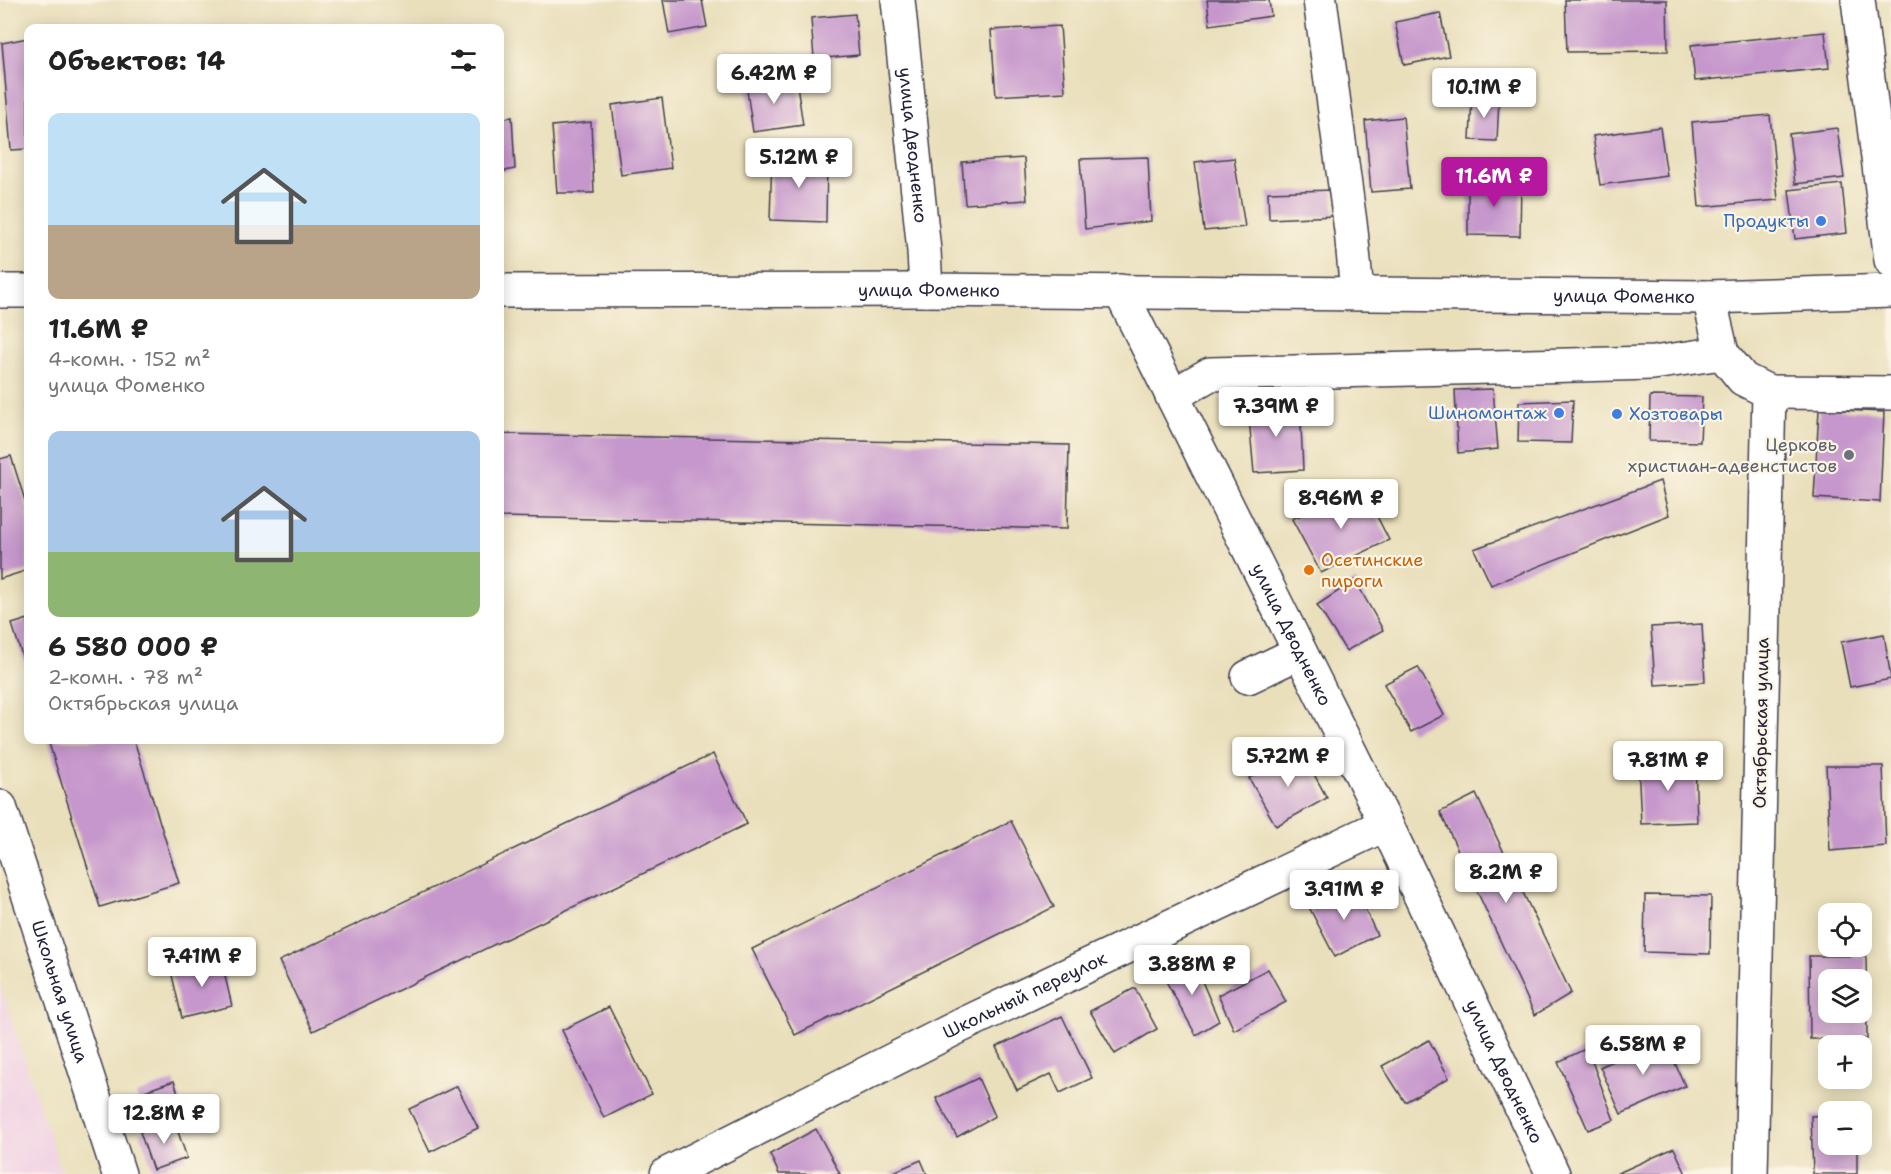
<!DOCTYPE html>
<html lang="ru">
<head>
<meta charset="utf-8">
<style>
	:root { --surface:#fff; --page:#f2f2f2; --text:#222; --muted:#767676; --accent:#b5179e }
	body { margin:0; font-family:"Shantell Sans",sans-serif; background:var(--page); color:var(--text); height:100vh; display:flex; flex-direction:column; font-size:22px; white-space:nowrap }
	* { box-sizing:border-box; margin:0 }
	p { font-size:20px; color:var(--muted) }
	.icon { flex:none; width:33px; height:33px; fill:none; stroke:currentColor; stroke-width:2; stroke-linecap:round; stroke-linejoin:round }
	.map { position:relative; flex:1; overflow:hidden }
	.drawer { position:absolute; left:24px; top:24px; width:480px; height:720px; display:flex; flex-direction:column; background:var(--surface); border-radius:12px; box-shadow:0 3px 15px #0003 }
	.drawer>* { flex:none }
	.buttons { position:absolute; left:1818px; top:903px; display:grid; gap:12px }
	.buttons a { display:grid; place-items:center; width:54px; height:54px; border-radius:12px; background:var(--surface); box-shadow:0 3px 15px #0003; font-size:30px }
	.price { position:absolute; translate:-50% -51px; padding:0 14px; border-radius:6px; background:#fff; color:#222; font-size:20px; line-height:39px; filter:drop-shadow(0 2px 3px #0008) }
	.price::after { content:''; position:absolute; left:50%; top:36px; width:18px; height:14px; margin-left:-9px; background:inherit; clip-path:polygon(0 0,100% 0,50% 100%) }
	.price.active { background:var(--accent); color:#fff }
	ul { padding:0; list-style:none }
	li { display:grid; align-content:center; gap:12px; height:318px; padding:0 24px }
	li span { display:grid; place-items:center; height:186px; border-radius:12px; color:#555 }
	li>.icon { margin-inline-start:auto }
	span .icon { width:108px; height:108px; fill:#fffc; stroke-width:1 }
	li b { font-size:26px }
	h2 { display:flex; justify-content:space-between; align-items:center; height:72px; padding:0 24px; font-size:26px }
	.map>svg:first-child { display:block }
	.built { fill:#f0d0e5 }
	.building { fill:#c697cc; fill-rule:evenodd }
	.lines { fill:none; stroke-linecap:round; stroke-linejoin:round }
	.minor-casing { stroke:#403e4e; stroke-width:36 }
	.major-casing { stroke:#403e4e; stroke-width:36 }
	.minor { stroke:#fff; stroke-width:33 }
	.major { stroke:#fff; stroke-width:33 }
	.shop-dot { fill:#3f7fe0; stroke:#fcf5e5; stroke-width:2 }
	.worship-dot { fill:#6b7280; stroke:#fcf5e5; stroke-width:2 }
	.food-dot { fill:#e8710a; stroke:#fcf5e5; stroke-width:2 }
	.labels { text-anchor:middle; stroke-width:4.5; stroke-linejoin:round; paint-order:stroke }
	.street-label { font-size:18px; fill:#22223b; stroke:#fcf5e5 }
	.shop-label { font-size:18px; fill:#366cbe; stroke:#fcf5e5; text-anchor:end }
	.worship-label { font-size:18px; fill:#5b616d; stroke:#fcf5e5; text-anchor:end }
	.food-label { font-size:18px; fill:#c56008; stroke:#fcf5e5; text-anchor:start }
</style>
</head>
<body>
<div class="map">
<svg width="1891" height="1174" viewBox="0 0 1891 1174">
	<rect width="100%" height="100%" fill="#fcf5e5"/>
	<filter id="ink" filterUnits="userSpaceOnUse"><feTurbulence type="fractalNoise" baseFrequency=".0167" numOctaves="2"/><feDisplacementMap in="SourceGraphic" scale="12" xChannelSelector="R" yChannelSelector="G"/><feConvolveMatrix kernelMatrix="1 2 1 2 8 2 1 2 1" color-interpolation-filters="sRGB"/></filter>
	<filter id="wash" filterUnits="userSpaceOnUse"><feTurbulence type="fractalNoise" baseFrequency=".008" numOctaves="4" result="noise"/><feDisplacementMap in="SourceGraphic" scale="24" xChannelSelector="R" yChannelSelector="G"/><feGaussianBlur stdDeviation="1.35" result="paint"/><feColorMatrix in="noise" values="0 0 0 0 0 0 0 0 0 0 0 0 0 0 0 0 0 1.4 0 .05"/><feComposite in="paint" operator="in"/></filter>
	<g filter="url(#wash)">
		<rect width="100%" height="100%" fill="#e9dfbb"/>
		<path class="built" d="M0,985L62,1174H0Z"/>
		<g id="blocks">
			<g class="building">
				<path d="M663,0H702L707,27L669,34Z"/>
				<path d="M1207,0H1269L1271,16L1210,25Z"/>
				<path d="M1565,0H1667L1668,51L1567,52Z"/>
				<path d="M1440,13L1449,56L1404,65L1395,22Z"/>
				<path d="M855,14L859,55L814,59L811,18Z"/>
				<path d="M1060,26L1065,92L996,96L991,30Z"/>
				<path d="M1825,32L1829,68L1695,81L1691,45Z"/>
				<path d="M28,38V149L11,150L2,43Z"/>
				<path d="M796,78L803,125L753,132L746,84Z"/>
				<path d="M1472,97L1499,99L1497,141L1470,140Z"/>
				<path d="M662,98L671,168L621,175L612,105Z"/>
				<path d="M1770,115L1778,200L1699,207L1692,122Z"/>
				<path d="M512,117L515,169L500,172V119Z"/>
				<path d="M1403,117L1410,189L1371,192L1365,121Z"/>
				<path d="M591,122L594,193H557L552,126Z"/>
				<path d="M1660,127L1667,176L1600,185L1593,136Z"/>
				<path d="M1837,128L1844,178L1795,184L1789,134Z"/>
				<path d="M772,154L827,158L826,222L770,220Z"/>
				<path d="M1148,157L1151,221L1085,229L1080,159Z"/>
				<path d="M1024,158L1027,200L965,204L962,162Z"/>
				<path d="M1234,158L1245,227L1204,231L1195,162Z"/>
				<path d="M1468,181L1521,182L1520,236L1468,235Z"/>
				<path d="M1842,184L1847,233L1795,239L1789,190Z"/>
				<path d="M1333,190L1334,216L1269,219L1268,192Z"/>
				<path d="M1493,389L1498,449L1458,453L1455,390Z"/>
				<path d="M1650,396L1702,397L1700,442L1649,441Z"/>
				<path d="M1573,400L1571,443L1518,442L1519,402Z"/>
				<path d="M1300,403L1303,470L1254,473L1248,407Z"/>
				<path d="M1819,409L1884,412L1880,502L1814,498Z"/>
				<path d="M500,434L1069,445L1067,529L500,517Z"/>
				<path d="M11,456L28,510V570L0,579V459Z"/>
				<path d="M1660,481L1669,515L1491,585L1474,549Z"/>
				<path d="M1363,489L1389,540L1321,573L1292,519Z"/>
				<path d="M1355,580L1383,630L1346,651L1317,605Z"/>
				<path d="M28,619V675L12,624Z"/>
				<path d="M1702,624L1705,682L1655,685L1651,627Z"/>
				<path d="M1884,634L1891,679L1850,687L1841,642Z"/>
				<path d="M1418,667L1444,715L1411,732L1384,684Z"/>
				<path d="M48,740H134L179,883L100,907Z"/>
				<path d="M1300,749L1327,798L1276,826L1249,778Z"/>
				<path d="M713,754L747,824L313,1031L279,961Z"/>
				<path d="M1695,760L1697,822L1641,824L1638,763Z"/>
				<path d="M1826,766H1883L1886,846L1830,851Z"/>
				<path d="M1476,794L1571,993L1535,1015L1440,812Z"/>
				<path d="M1011,821L1054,907L795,1035L752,949Z"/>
				<path d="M1354,885L1377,935L1335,957L1309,907Z"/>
				<path d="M1645,895L1711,896L1710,954L1644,952Z"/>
				<path d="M1809,956H1866L1867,1039H1810ZM1828,980H1862V1012H1828Z"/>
				<path d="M1192,958L1219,1021L1196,1035L1162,974Z"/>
				<path d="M221,959L232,1006L182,1018L171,971Z"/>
				<path d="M1268,969L1286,1002L1234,1030L1218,995Z"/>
				<path d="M1135,988L1157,1029L1115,1054L1090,1011Z"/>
				<path d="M609,1007L652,1094L604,1118L562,1030Z"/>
				<path d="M1062,1016L1092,1078L1060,1093L1051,1074L1017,1090L996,1047Z"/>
				<path d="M1664,1038L1685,1086L1621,1114L1600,1067Z"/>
				<path d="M1429,1040L1449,1078L1405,1102L1382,1066Z"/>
				<path d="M1587,1048L1614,1120L1588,1130L1558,1062Z"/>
				<path d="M978,1078L995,1116L957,1137L936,1098Z"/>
				<path d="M174,1081L183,1108L145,1121L136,1094Z"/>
				<path d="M457,1086L478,1128L430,1152L409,1109Z"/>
				<path d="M1828,1115V1144H1857V1174H1813L1811,1116Z"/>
				<path d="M174,1120L187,1158L153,1170L140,1132Z"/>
				<path d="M816,1129L840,1174H779L770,1154Z"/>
				<path d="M1674,1148L1686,1174H1616Z"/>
				<path d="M921,1160L927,1174H889Z"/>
			</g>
		</g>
	</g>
	<g filter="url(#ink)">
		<use href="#blocks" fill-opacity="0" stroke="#403e4e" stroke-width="1.5"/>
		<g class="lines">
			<g class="minor-casing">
				<g id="minor">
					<path id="s1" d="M898,0L924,251L926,290"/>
					<path d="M1320,0L1351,230L1357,293"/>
					<path id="s2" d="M1120,291L1386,824L1553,1174"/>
					<path d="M1709,297L1722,353L1743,379L1769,392L1751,1174"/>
					<path d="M1769,392L1891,393"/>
					<path d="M1172,396L1210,374L1653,363L1722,353"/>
					<path d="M1248,677L1300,652"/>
					<path id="s3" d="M0,807L119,1174"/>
					<path id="s4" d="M667,1174L960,1026L1386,824"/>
				</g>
			</g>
			<g class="major-casing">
				<g id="major">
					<path d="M1858,0L1891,260"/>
					<path d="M0,291H28"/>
					<path id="s5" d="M500,291L926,290L1709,297L1891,291"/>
				</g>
			</g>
			<use href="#minor" class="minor"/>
			<use href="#major" class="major"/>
		</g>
	</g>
	<g class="shop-dot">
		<circle cx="1821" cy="221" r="6"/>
		<circle cx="1559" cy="413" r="6"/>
		<circle cx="1617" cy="414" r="6"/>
	</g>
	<circle class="worship-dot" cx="1849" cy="455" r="6"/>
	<circle class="food-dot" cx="1309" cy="570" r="6"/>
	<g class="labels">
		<g class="street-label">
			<text dy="6" stroke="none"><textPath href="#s1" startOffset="146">улица Дводненко</textPath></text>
			<text dy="6" stroke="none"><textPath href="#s5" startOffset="429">улица Фоменко</textPath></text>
			<text dy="6" stroke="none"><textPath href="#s5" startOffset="1124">улица Фоменко</textPath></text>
			<text dy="6" stroke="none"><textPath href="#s2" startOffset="384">улица Дводненко</textPath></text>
			<text transform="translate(1761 723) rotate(-89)" y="6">Октябрьская улица</text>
			<text dy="6" stroke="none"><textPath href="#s3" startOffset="194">Школьная улица</textPath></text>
			<text dy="6" stroke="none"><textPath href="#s4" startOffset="400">Школьный переулок</textPath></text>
			<text dy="6" stroke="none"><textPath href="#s2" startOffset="870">улица Дводненко</textPath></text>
		</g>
		<g class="shop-label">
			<text x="1809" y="227">Продукты</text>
			<text x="1547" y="419">Шиномонтаж</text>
			<text x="1629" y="420" text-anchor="start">Хозтовары</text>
		</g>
		<g class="worship-label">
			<text x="1837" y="451">Церковь<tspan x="1837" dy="21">христиан-адвенстистов</tspan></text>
		</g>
		<g class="food-label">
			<text x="1321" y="566">Осетинские<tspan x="1321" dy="21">пироги</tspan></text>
		</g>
	</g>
</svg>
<div class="buttons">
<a><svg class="icon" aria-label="locate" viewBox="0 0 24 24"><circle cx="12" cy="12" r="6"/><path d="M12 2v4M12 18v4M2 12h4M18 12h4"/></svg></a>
<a><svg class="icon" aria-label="layers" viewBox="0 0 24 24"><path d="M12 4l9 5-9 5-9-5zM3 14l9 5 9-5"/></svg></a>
<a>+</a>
<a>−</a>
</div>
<b class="price" style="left:774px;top:105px">6.42M ₽</b>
<b class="price" style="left:1484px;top:119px">10.1M ₽</b>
<b class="price" style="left:799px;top:189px">5.12M ₽</b>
<b class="price active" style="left:1494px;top:208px">11.6M ₽</b>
<b class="price" style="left:1276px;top:438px">7.39M ₽</b>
<b class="price" style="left:1341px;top:530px">8.96M ₽</b>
<b class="price" style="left:1288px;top:788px">5.72M ₽</b>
<b class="price" style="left:1668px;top:792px">7.81M ₽</b>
<b class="price" style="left:1506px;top:904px">8.2M ₽</b>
<b class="price" style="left:1344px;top:921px">3.91M ₽</b>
<b class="price" style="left:202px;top:988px">7.41M ₽</b>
<b class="price" style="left:1192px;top:996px">3.88M ₽</b>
<b class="price" style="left:1643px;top:1076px">6.58M ₽</b>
<b class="price" style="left:164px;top:1145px">12.8M ₽</b>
<section class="drawer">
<h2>Объектов: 14<svg class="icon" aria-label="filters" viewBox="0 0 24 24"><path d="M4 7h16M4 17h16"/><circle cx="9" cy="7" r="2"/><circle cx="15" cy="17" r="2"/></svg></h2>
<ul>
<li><span style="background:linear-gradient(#bfe0f5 60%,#b9a48a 0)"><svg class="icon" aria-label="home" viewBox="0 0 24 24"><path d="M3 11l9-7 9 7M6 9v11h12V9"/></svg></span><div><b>11.6M ₽</b><p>4-комн. · 152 m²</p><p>улица Фоменко</p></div></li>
<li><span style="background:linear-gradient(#a9c7e8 65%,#8fb573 0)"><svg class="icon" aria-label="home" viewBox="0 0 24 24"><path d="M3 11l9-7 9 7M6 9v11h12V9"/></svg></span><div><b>6 580 000 ₽</b><p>2-комн. · 78 m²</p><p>Октябрьская улица</p></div></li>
</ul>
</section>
</div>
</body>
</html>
